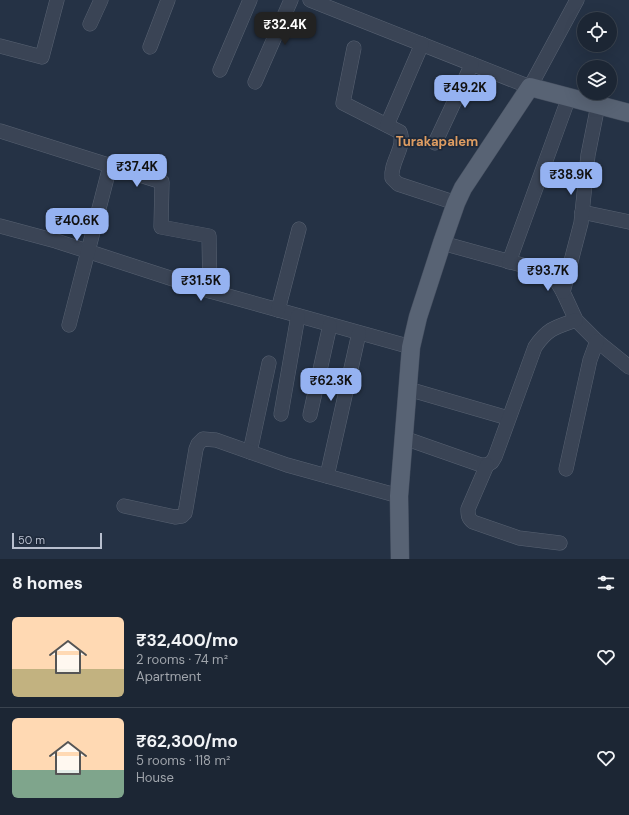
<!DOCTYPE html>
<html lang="en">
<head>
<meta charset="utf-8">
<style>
	:root { --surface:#1c2634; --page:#293240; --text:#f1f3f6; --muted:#a0a5ac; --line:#3a434f; --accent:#95b2f1 }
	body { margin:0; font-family:"DM Sans",sans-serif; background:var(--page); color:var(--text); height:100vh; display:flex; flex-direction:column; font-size:15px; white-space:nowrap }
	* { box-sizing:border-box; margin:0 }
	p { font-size:13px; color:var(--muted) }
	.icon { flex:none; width:22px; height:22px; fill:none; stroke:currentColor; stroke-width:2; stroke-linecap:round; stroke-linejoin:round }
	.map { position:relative; height:559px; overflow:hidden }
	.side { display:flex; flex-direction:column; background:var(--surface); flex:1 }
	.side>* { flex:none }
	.buttons { position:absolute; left:577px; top:12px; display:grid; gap:8px }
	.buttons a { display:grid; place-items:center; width:40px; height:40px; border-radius:50%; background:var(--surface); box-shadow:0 4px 16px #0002,0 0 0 1px var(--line); font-size:20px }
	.scale { position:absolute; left:12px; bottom:10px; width:90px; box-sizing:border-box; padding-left:4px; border:2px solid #b8bfce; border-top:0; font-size:11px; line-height:14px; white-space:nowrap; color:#b8bfce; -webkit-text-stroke:3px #1e293a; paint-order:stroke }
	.price { position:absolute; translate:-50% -34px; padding:0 9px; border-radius:8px; background:var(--accent); color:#111; font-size:13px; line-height:26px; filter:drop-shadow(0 1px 2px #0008) }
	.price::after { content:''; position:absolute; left:50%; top:24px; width:12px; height:9px; margin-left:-6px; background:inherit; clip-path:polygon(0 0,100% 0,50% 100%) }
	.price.active { background:#222; color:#fff }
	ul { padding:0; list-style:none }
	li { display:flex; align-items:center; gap:12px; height:100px; padding:0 12px }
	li+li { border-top:1px solid var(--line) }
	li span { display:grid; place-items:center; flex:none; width:112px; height:80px; border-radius:6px; color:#555 }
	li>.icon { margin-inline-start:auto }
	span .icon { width:48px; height:48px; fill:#fffc; stroke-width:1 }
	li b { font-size:17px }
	h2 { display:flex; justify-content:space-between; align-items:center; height:48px; padding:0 12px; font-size:17px }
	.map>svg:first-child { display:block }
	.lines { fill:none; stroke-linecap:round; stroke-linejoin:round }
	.minor-casing { stroke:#586272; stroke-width:15 }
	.major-casing { stroke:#434d5e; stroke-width:19 }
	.minor { stroke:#3a4455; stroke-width:14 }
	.major { stroke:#586374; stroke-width:18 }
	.labels { text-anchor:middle; stroke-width:3.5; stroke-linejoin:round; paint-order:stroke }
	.quarter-label { font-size:13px; font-weight:bold; fill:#de9d62; stroke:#1e293a }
</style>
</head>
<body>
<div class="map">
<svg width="629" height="559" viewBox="0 0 629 559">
	<rect width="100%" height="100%" fill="#253245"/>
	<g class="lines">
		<g class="minor-casing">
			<g id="minor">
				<path d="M310,0L530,87L577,0"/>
				<path d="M90,24L101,0"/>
				<path d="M0,46L42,57L57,0"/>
				<path d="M150,47L168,0"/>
				<path d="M354,48L343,103L400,132C406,147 390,162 392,178L398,184L456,203"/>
				<path d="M220,70L250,0"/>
				<path d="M255,82L291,0"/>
				<path d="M387,125L422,44"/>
				<path d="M0,131L162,182L161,227L209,236L210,291"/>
				<path d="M435,143L472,64"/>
				<path d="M582,212L629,222"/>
				<path d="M0,226L56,241L210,291L411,347"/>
				<path d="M442,243L544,271L552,276L557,282L563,292L576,320L597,341L629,367"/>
				<path d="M509,262L569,97"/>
				<path d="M563,292L581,223L588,155L598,105"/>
				<path d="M278,310L299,229"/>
				<path d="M69,325L110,166"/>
				<path d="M408,389L508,418"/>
				<path d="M281,414L298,316"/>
				<path d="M310,415L330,325"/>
				<path d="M404,438L481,465H487L492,462L495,457L535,347C548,328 556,327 576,320"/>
				<path d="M250,452L269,363"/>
				<path d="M487,465L468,509C468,515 468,518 473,522L519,538L560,543"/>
				<path d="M566,469L590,360L597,341"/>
				<path d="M327,476L359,333"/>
				<path d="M124,506L175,517L182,516L185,513L186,508L196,449L198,444L203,439L216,440L287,465L399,496"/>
			</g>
		</g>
		<g class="major-casing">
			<path id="major" d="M400,559L399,496L411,347L418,317L442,243L456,203L463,188L530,87L629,113"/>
		</g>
		<use href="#minor" class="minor"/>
		<use href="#major" class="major"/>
	</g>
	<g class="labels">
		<g class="quarter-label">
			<text x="437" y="146">Turakapalem</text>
		</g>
	</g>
</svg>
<div class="buttons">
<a><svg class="icon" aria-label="locate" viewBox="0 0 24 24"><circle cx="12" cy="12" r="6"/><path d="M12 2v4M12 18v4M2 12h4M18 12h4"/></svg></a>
<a><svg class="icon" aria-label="layers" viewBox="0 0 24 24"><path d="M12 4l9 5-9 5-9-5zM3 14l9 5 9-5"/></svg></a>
</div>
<div class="scale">50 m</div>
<b class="price active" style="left:285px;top:46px">₹32.4K</b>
<b class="price" style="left:465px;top:109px">₹49.2K</b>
<b class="price" style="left:137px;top:188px">₹37.4K</b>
<b class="price" style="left:571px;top:196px">₹38.9K</b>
<b class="price" style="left:77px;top:242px">₹40.6K</b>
<b class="price" style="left:548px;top:292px">₹93.7K</b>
<b class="price" style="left:201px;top:302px">₹31.5K</b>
<b class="price" style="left:331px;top:402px">₹62.3K</b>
</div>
<section class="side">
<h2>8 homes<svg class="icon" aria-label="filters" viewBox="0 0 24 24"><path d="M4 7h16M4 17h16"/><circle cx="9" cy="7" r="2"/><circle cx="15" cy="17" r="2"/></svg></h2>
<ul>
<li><span style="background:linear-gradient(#ffd9b3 65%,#c2b280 0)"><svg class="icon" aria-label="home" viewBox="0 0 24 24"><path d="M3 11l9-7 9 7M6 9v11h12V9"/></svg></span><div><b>₹32,400/mo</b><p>2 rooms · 74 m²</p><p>Apartment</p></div><svg class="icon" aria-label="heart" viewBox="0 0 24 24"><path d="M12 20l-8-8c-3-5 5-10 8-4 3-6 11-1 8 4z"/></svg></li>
<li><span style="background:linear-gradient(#ffd9b3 65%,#7fa58c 0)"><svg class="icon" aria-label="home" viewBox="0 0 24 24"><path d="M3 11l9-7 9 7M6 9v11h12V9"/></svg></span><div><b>₹62,300/mo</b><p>5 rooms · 118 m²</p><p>House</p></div><svg class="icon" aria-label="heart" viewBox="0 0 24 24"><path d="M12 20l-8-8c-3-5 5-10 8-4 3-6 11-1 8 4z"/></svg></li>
</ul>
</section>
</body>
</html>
